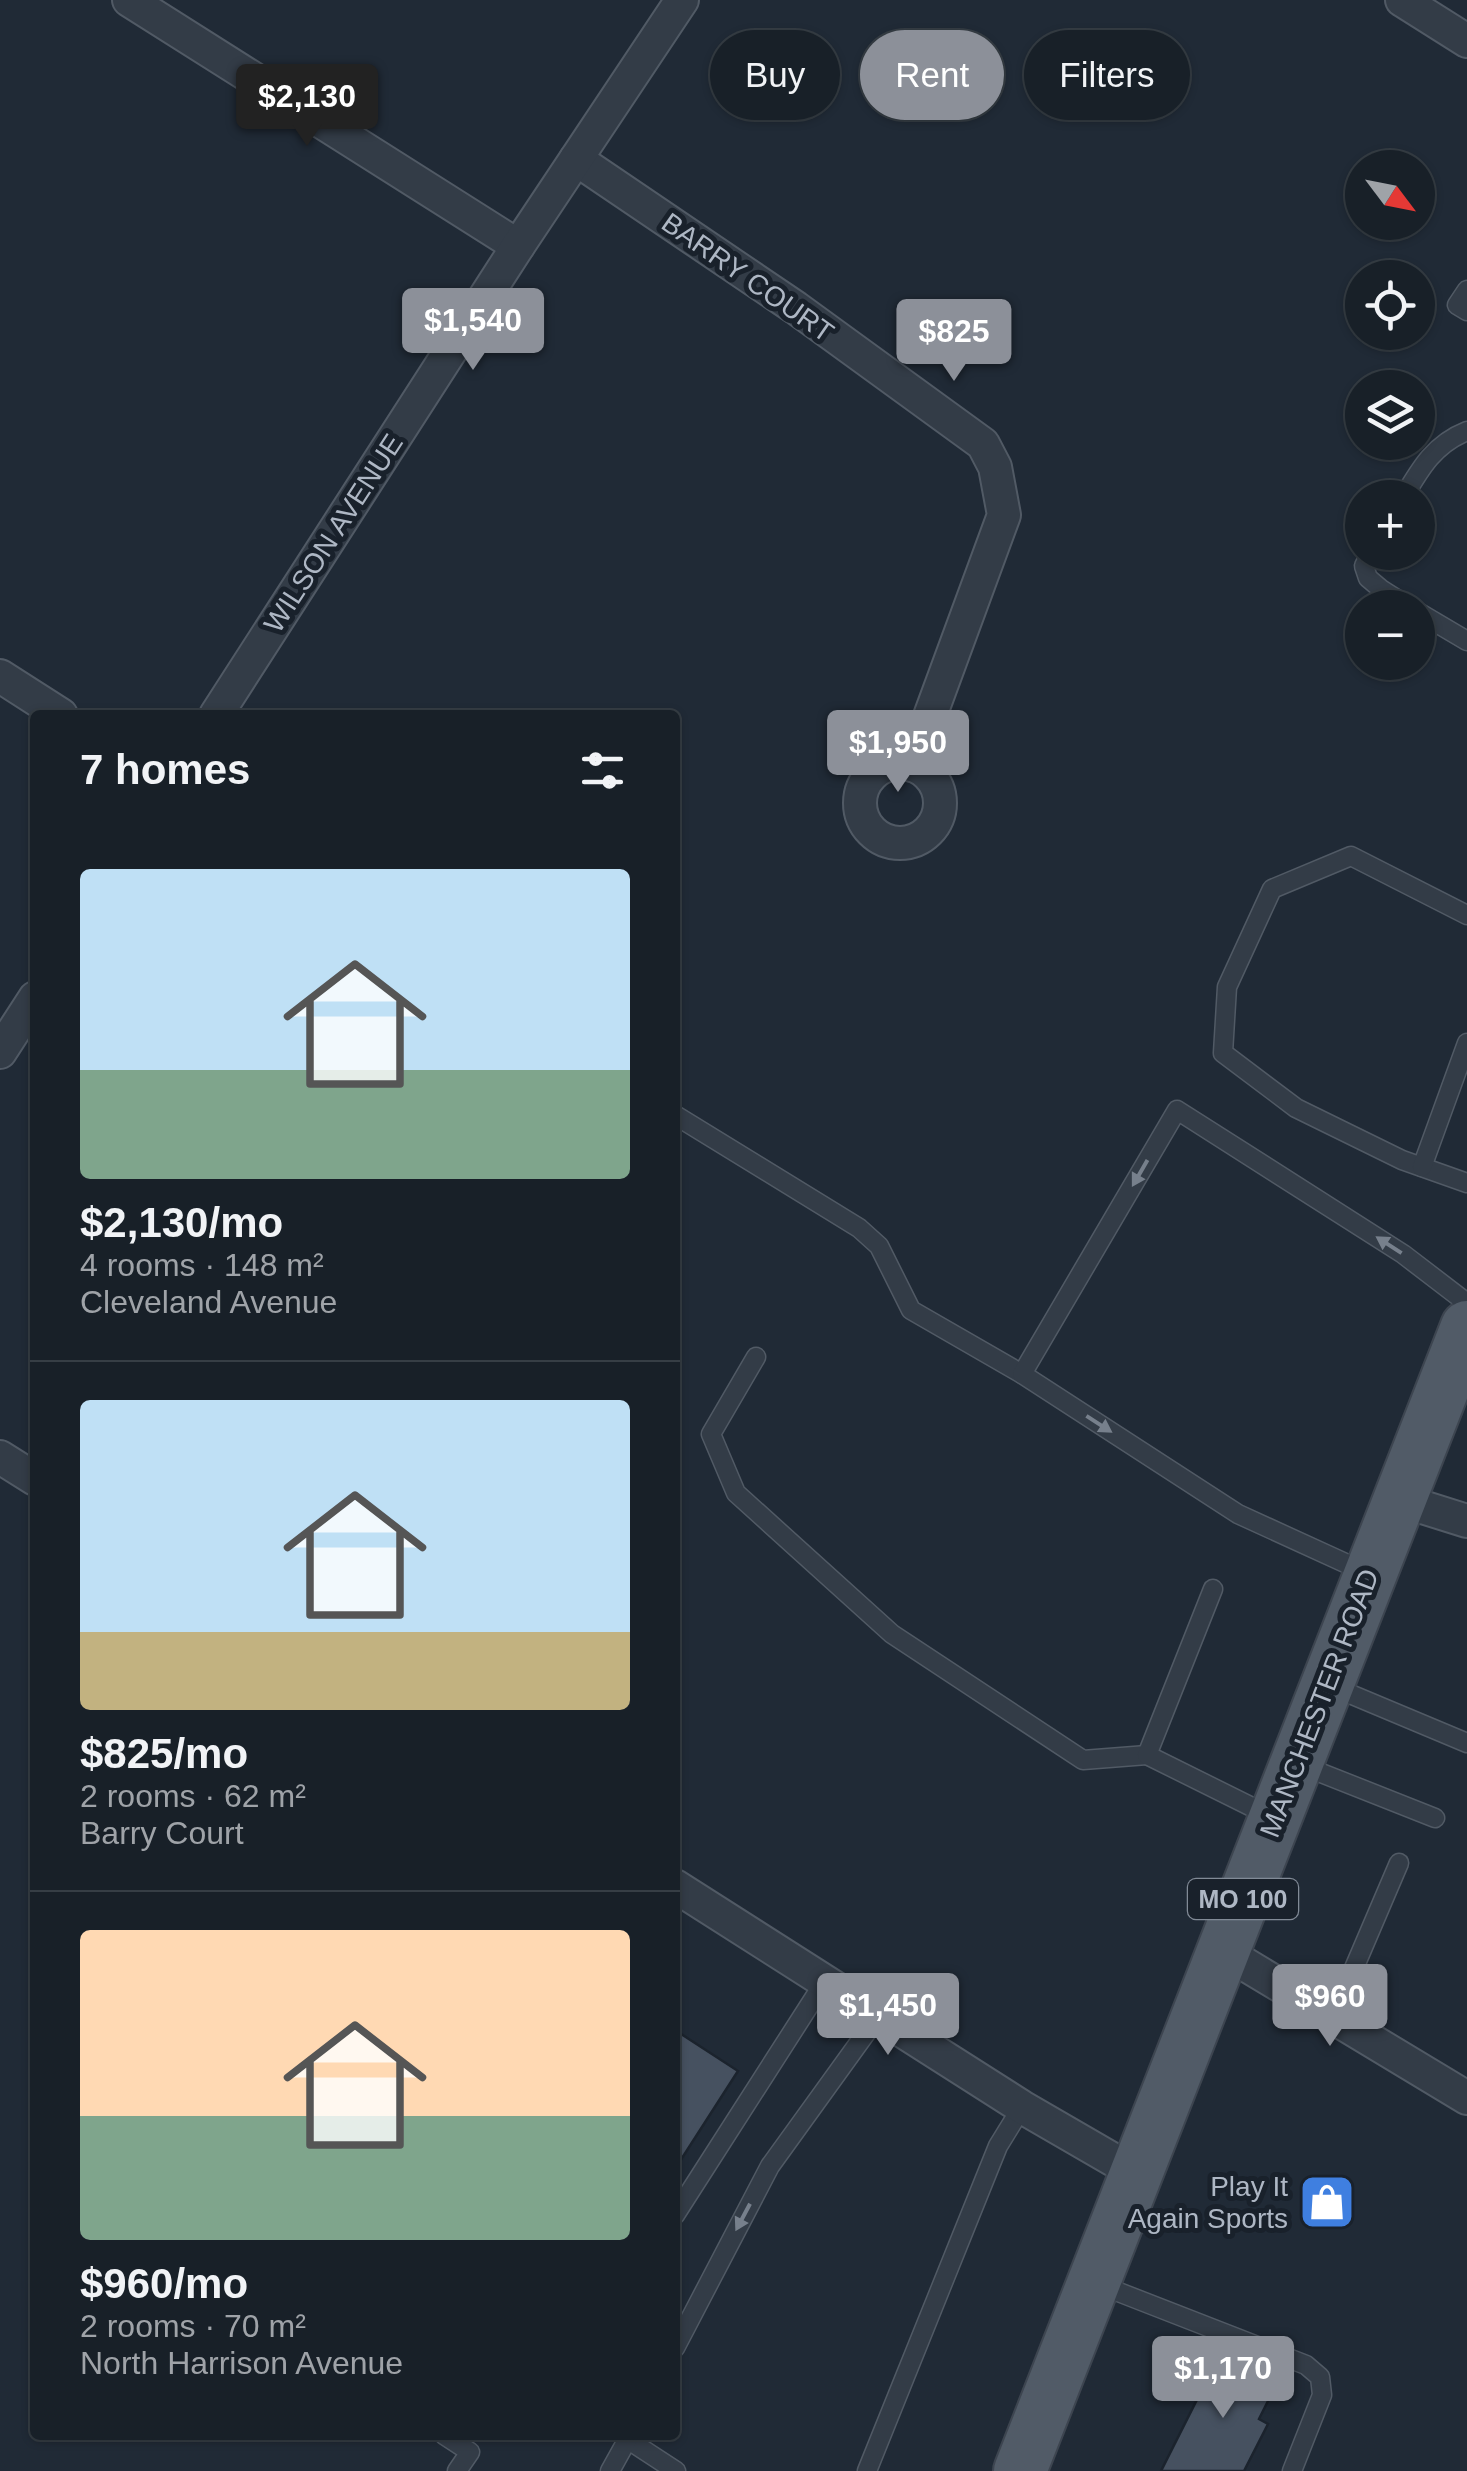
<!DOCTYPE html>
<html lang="en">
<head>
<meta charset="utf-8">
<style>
	:root { --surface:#182028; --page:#252d34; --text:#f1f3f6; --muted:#9fa3a8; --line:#363e45; --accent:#8c9099 }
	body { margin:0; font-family:Arial,sans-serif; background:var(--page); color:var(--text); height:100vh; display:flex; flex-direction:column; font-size:38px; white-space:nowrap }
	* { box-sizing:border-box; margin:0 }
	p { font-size:32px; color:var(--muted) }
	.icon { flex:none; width:55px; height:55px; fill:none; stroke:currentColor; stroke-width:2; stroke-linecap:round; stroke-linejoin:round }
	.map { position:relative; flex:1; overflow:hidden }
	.drawer { position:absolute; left:30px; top:710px; width:650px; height:1730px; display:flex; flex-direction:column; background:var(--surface); border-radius:10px; box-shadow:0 2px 8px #0004,0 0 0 2px var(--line) }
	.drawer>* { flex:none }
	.hud { position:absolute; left:710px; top:30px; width:605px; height:90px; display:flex; gap:20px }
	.needle { width:65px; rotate:122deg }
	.controls { position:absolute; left:1345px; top:150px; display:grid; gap:20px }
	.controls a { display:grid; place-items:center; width:90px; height:90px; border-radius:50%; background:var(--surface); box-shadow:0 2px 8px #0004,0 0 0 2px var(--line); font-size:50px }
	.price { position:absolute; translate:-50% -85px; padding:0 22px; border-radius:10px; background:var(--accent); color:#fff; font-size:32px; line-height:65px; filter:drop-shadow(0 2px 5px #0008) }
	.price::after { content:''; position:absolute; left:50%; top:60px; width:30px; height:22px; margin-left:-15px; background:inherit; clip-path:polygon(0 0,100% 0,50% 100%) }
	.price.active { background:#222; color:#fff }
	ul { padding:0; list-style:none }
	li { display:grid; align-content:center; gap:20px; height:530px; padding:0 50px }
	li+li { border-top:2px solid var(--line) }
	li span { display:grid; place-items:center; height:310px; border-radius:10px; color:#555 }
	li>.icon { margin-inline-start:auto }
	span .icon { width:180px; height:180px; fill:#fffc; stroke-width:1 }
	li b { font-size:42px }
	h2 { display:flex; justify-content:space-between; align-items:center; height:120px; padding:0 50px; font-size:42px }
	.chip { padding:0 35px; border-radius:45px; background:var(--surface); box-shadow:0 2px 8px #0004,0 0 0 2px var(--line); font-size:35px; line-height:90px }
	.chip.active { background:var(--accent); color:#fff }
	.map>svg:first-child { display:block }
	.building { fill:#465160; stroke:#1b232d; stroke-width:2.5 }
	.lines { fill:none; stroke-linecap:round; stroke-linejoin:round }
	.service-casing { stroke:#515a65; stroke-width:21 }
	.minor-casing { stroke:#515a65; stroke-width:36 }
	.primary-casing { stroke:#3d4550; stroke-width:56 }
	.service { stroke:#333c47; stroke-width:18 }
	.minor { stroke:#333c47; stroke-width:32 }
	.primary { stroke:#515b67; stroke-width:52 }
	.oneway { fill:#77808c }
	.labels { text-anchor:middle; stroke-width:10; stroke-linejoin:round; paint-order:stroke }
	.shield { fill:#19212b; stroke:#818a96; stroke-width:2.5 }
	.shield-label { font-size:25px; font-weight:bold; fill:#aeb7c4 }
	.street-label { font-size:28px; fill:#aeb7c4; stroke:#19212b }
	.poi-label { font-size:28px; fill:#aeb7c4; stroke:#19212b; text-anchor:end }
</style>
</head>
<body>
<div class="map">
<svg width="1467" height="2471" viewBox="0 0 1467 2471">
	<rect width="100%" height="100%" fill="#202a36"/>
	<g class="building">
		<path d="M675,2030L738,2071L675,2169Z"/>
		<path d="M1220,2354L1277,2383L1259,2419L1268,2424L1244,2471H1161Z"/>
	</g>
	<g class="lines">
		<g class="service-casing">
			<g id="service">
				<path d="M1467,290L1457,305L1467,311"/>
				<path d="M1403,498C1420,469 1434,444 1467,431"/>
				<path d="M1371,552L1364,566L1368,578L1381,589L1411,608"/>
				<path d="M1418,612L1467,641"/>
				<path d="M1467,915L1351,856L1272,889L1227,987L1223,1053L1296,1108L1402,1160L1467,1183"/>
				<path d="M675,1115L859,1228L879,1246L911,1310L1022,1374"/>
				<path d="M1422,1167L1467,1043"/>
				<path d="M756,1357L711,1434L736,1493L892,1634L1083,1760L1147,1755"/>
				<path d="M1367,1573L1238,1514L1022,1374L1177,1110L1403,1254L1467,1303"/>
				<path d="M1213,1589L1147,1755L1270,1816"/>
				<path d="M1331,1686L1467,1743"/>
				<path d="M1301,1765L1435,1818"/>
				<path d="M1334,2015L1399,1863"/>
				<path d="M675,2215L825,1981"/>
				<path d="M1098,2284L1306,2365L1320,2377L1322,2395L1292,2471"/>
				<path d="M675,2348L770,2166L879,2015"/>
				<path d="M444,2435L470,2452L457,2471"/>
				<path d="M627,2439L676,2471"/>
				<path d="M610,2471L630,2435"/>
				<path d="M867,2471L998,2146L1022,2107"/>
			</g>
		</g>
		<g class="minor-casing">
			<g id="minor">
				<path d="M129,0L518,246"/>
				<path d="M1402,0L1467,41"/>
				<path d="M576,159L796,308L983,444L995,467L1004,515L912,765"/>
				<path d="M0,676L61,715"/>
				<path d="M216,715L518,246L682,0"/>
				<circle cx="900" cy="803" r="40"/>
				<path d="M0,1052L35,998"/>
				<path d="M0,1457L35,1479"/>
				<path d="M1400,1500L1467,1521"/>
				<path d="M675,1886L1022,2107L1136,2173"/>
				<path d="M1223,1951L1467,2098"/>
			</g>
		</g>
		<g class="primary-casing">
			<path id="primary" d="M1020,2471L1467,1327"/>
		</g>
		<use href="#service" class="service"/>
		<use href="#minor" class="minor"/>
		<use href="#primary" class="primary"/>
	</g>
	<defs><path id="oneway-solid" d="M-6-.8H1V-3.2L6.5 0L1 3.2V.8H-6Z" transform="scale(2.5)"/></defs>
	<g class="oneway">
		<use href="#oneway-solid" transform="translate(1140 1173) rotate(120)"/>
		<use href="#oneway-solid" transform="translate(1389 1245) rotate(-147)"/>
		<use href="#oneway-solid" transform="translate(1099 1424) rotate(33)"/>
		<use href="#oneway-solid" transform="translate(743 2217) rotate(118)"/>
	</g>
	<defs>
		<g id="shop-square" transform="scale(2.875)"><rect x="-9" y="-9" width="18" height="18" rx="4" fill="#3f7fe0" stroke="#19212b"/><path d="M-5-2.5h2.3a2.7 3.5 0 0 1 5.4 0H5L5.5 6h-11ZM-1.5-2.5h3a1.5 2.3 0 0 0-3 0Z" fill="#fff"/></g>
	</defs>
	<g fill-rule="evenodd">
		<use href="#shop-square" x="1327" y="2202"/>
	</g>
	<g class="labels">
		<rect class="shield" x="1188" y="1879" width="110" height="40" rx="8"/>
		<g class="shield-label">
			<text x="1243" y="1908">MO 100</text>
		</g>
		<g class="street-label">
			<text transform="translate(748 277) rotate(35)" y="10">BARRY COURT</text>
			<text transform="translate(333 533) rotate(-57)" y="10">WILSON AVENUE</text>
			<text transform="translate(1319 1703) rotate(-69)" y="10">MANCHESTER ROAD</text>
		</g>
		<g class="poi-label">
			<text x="1288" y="2196">Play It<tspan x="1288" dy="32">Again Sports</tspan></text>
		</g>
	</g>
</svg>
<div class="controls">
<a><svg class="needle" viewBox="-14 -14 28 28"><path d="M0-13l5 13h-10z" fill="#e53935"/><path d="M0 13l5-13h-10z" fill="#9fa3a8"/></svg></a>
<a><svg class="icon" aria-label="locate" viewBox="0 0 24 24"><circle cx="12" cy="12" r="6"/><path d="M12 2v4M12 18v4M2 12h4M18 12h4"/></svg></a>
<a><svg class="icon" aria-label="layers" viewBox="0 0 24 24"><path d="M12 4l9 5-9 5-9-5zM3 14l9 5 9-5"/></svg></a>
<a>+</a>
<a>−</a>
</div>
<b class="price active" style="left:307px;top:149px">$2,130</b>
<b class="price" style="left:473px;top:373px">$1,540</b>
<b class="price" style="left:954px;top:384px">$825</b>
<b class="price" style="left:898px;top:795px">$1,950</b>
<b class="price" style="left:1330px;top:2049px">$960</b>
<b class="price" style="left:888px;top:2058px">$1,450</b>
<b class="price" style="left:1223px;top:2421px">$1,170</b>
<div class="hud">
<a class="chip">Buy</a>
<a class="chip active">Rent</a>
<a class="chip">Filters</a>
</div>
<section class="drawer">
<h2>7 homes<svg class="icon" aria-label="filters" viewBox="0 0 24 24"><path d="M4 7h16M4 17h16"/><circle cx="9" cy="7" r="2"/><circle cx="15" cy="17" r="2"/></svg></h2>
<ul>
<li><span style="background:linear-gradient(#bfe0f5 65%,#7fa58c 0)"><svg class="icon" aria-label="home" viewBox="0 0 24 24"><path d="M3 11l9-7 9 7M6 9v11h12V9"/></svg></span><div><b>$2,130/mo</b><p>4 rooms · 148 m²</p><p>Cleveland Avenue</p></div></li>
<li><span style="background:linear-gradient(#bfe0f5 75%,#c2b280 0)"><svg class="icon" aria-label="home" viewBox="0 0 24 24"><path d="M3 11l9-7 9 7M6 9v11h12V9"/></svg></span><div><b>$825/mo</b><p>2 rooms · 62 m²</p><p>Barry Court</p></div></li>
<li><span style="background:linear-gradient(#ffd9b3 60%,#7fa58c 0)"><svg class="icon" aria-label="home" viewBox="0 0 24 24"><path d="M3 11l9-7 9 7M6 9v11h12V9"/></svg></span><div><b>$960/mo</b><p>2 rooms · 70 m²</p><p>North Harrison Avenue</p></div></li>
</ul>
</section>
</div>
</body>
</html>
